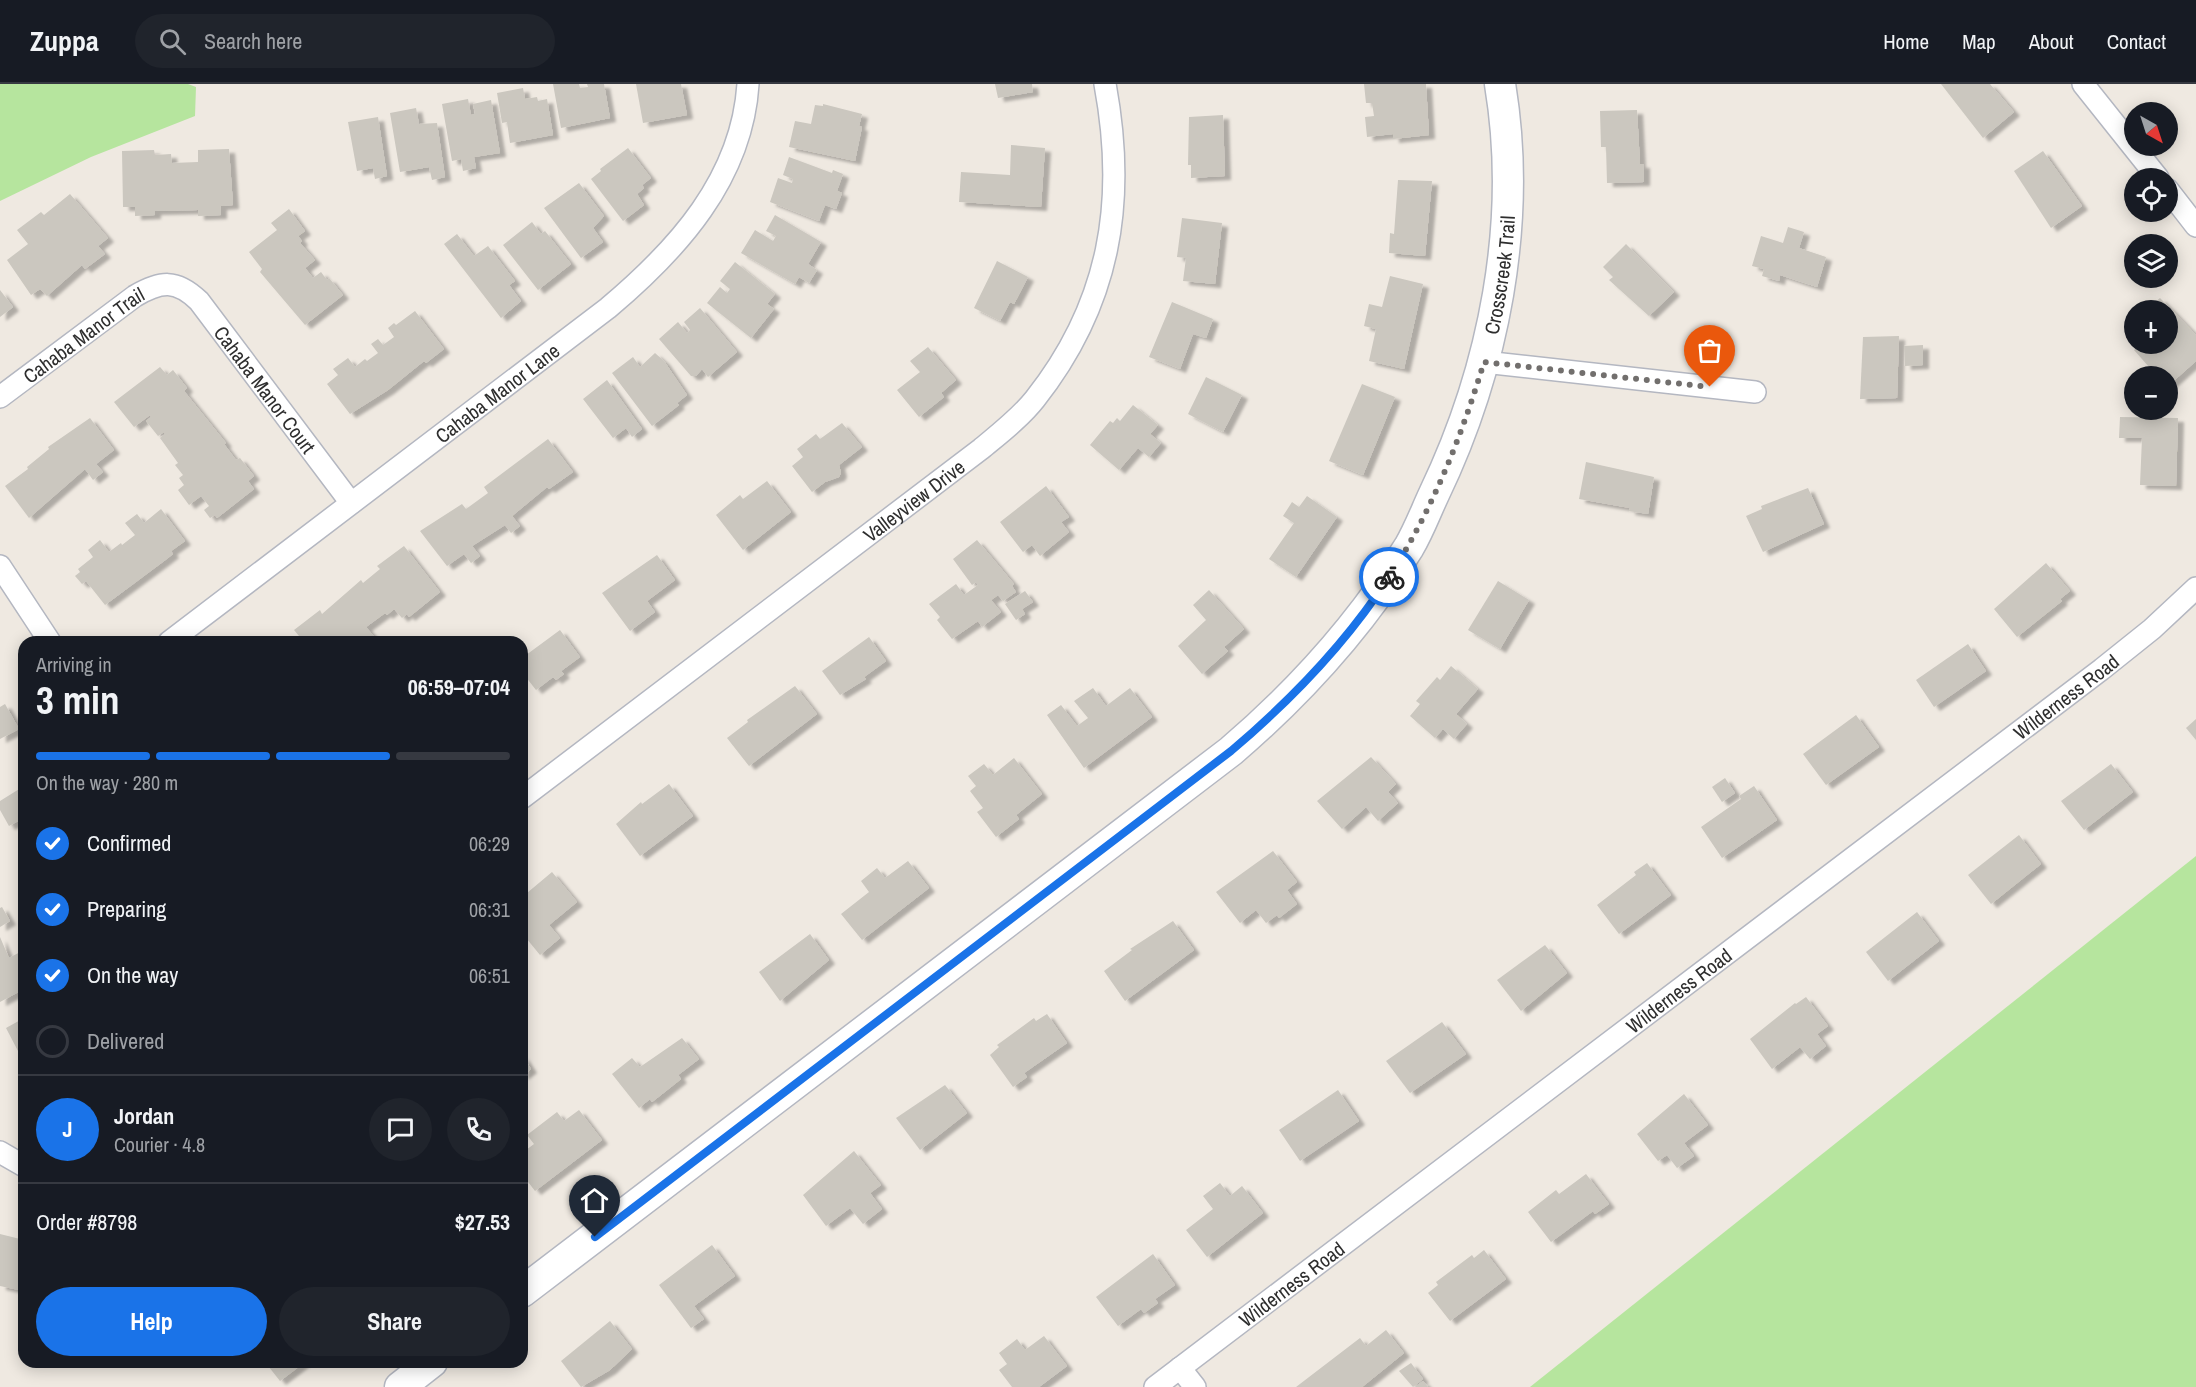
<!DOCTYPE html>
<meta charset="utf-8">
<style>
body{margin:0;font-family:"Archivo Narrow",sans-serif;background:#20242c;color:#f1f3f6;height:100vh;display:flex;flex-direction:column;font-size:22px;white-space:nowrap}
*{box-sizing:border-box;margin:0}
p{font-size:20px;color:#9ea1a6}
.icon{flex:none;width:33px;height:33px;fill:none;stroke:currentColor;stroke-width:2;stroke-linecap:round;stroke-linejoin:round}
.map{position:relative;flex:1;overflow:hidden}
.side{position:absolute;left:18px;top:552px;width:510px;height:732px;display:flex;flex-direction:column;background:#171b24;border-radius:18px;box-shadow:0 3px 15px #0003}
.side>*{flex:none}
.needle{width:39px;rotate:141deg}
.controls{position:absolute;left:2124px;top:18px;display:grid;gap:12px}
.controls a{display:grid;place-items:center;width:54px;height:54px;border-radius:50%;background:#171b24;box-shadow:0 3px 15px #0003;font-size:30px}
.pin{position:absolute;display:grid;place-items:center;width:51px;height:51px;color:#fff;margin:-62px -26px;border-radius:50% 50% 50% 0;rotate:-45deg;box-shadow:0 0 6px #0007}
.pin .icon{rotate:45deg}
.courier{position:absolute;display:grid;place-items:center;width:60px;height:60px;margin:-30px;border:4px solid #1a73e8;border-radius:50%;background:#fff;color:#222;box-shadow:0 2px 8px #0007}
.summary em{font-style:normal;font-weight:700}
.summary div{display:flex;flex-direction:column-reverse}
.summary{display:flex;align-items:center;justify-content:space-between;height:102px;padding:0 18px}
h1{font-size:39px;font-weight:700;line-height:45px}
.bar{display:grid;grid-template-columns:repeat(4,1fr);gap:9px 6px;align-content:center;height:72px;padding:0 18px}
.bar i{height:8px;border-radius:4px;background:#363941}
.bar .on{background:#1a73e8}
.bar p{grid-column:span 4}
.line{display:flex;align-items:center;gap:15px;padding:0 18px;border-top:2px solid #363941}
.line div{flex:1}
.round{display:grid;place-items:center;flex:none;width:63px;height:63px;border-radius:32px;background:#20242c}
ol{padding:0 18px;list-style:none}
li{display:flex;align-items:center;gap:18px;height:66px}
li p{margin-inline-start:auto}
li .icon{padding:6px;border-radius:50%;background:#1a73e8;color:#fff;stroke-width:4}
li:last-child{color:#9ea1a6}
li i{width:33px;height:33px;border:3px solid #363941;border-radius:50%}
.button{display:flex;gap:12px;margin-top:auto;padding:12px 18px}
.button a{flex:1;height:69px;border-radius:36px;background:#1a73e8;color:#fff;font-size:24px;font-weight:700;line-height:69px;text-align:center}
.button a+a{background:#20242c;color:#f1f3f6}
header{display:flex;align-items:center;gap:36px;box-sizing:border-box;height:84px;padding:0 30px;background:#171b24;border-bottom:2px solid #363941}
header strong{font-size:28px}
nav{display:flex;gap:33px;margin-inline-start:auto;font-size:21px}
.search{width:420px;height:54px;background:#20242c;display:flex;align-items:center;gap:15px;box-sizing:border-box;padding:0 21px;border-radius:33px;color:#9ea1a6;font-size:22px}
.map>svg:first-child{display:block}
.green{fill:#b6e59e}
.building{fill:#cbc7bf;filter:url(#shadow)}
.lines{fill:none;stroke-linecap:round;stroke-linejoin:round}
.street-casing{stroke:#b4b7c1;stroke-width:24}
.secondary-casing{stroke:#b4b7c1;stroke-width:33}
.street{stroke:#fff;stroke-width:21}
.secondary{stroke:#fff;stroke-width:30}
.done{stroke:#726f6d;stroke-width:6;stroke-dasharray:0 10.8}
.route{stroke:#1a73e8;stroke-width:8}
.labels{text-anchor:middle;dominant-baseline:central;stroke-width:4.5;stroke-linejoin:round;paint-order:stroke}
.street-label{font-size:20px;fill:#2e2e2e;stroke:#fff}
</style>
<header>
<strong>Zuppa</strong>
<div class="search"><svg class="icon" aria-label="search" viewBox="0 0 24 24"><circle cx="10" cy="10" r="6"/><path d="M15 15l6 6"/></svg>Search here</div>
<nav><a>Home</a><a>Map</a><a>About</a><a>Contact</a></nav>
</header>
<div class="map">
<svg width="2196" height="1303" viewBox="0 0 2196 1303">
<defs>
<filter id="shadow"><feDropShadow dx="6" dy="4" stdDeviation="1.5" flood-color="#0004"/></filter>
</defs>
<rect width="100%" height="100%" fill="#efe9e1"/>
<g class="green">
<polygon points="0,0 188,0 196,3 195,32 91,73 0,117"/>
<polygon points="2196,772 2196,1303 1530,1303"/>
</g>
<g class="building">
<polygon points="553,0 579,0 580,4 588,3 587,0 604,0 610,34 561,44"/>
<polygon points="636,0 681,0 687,31 643,39"/>
<polygon points="995,0 1032,0 1033,8 998,14"/>
<polygon points="1364,0 1426,0 1429,51 1393,55 1393,50 1367,53 1365,33 1374,32 1372,19 1366,19"/>
<polygon points="1941,0 1990,0 2014,28 1983,54"/>
<polygon points="523,4 525,15 537,13 538,17 547,15 553,51 510,59 507,38 502,39 497,9"/>
<polygon points="468,15 471,31 475,30 473,20 491,16 500,69 474,73 476,84 463,87 461,75 452,77 442,20"/>
<polygon points="823,20 862,30 859,42 862,43 855,77 789,63 795,37 811,40 815,21 823,22"/>
<polygon points="416,24 419,40 437,39 445,93 432,96 429,83 400,88 390,29"/>
<polygon points="1637,26 1640,80 1644,80 1644,98 1607,99 1606,63 1601,63 1600,27"/>
<polygon points="1223,31 1225,92 1191,94 1191,81 1188,81 1189,33"/>
<polygon points="378,33 387,92 375,95 373,84 357,87 348,38"/>
<polygon points="1011,61 1045,64 1041,123 959,118 961,88 1010,91"/>
<polygon points="628,64 651,94 642,101 644,104 637,110 644,121 623,137 591,95 601,87 600,85"/>
<polygon points="229,65 233,121 221,122 221,131 198,132 198,126 155,127 155,131 135,132 135,123 123,123 122,67 154,66 155,71 171,70 172,79 198,78 198,66"/>
<polygon points="2043,67 2082,122 2051,144 2014,87"/>
<polygon points="789,73 832,89 833,86 843,90 837,107 842,109 836,125 825,121 819,137 770,118 778,94 792,99 793,95 783,91"/>
<polygon points="1398,96 1432,97 1425,172 1389,169 1390,149 1394,150"/>
<polygon points="579,99 604,132 593,144 603,158 581,174 544,124"/>
<polygon points="70,110 108,154 98,162 105,170 85,185 82,181 47,212 40,205 31,211 7,176 28,160 17,146 41,128 44,131"/>
<polygon points="289,125 305,147 298,152 302,157 300,159 315,176 305,184 313,194 321,188 327,196 329,194 343,211 305,241 260,188 262,185 249,168 277,146 271,139"/>
<polygon points="775,131 821,158 808,180 817,186 809,199 799,193 795,200 741,169 755,146 773,157 776,152 766,147"/>
<polygon points="1182,134 1222,139 1215,200 1183,197 1186,174 1177,173"/>
<polygon points="532,138 541,150 545,147 571,180 538,206 503,161"/>
<polygon points="1788,143 1804,148 1799,164 1826,173 1817,203 1780,191 1779,197 1762,192 1764,185 1752,182 1761,152 1783,159"/>
<polygon points="457,150 474,172 488,162 515,197 509,201 521,217 501,234 444,160"/>
<polygon points="1626,160 1674,208 1649,232 1609,196 1613,193 1603,183"/>
<polygon points="997,177 1028,193 1014,220 1010,218 1000,237 974,224"/>
<polygon points="735,178 775,210 767,220 774,225 751,254 707,219 720,203 727,209 730,205 720,197"/>
<polygon points="1390,192 1423,200 1404,285 1369,277 1376,245 1364,242 1369,220 1382,223"/>
<polygon points="0,206 13,223 0,233"/>
<polygon points="2160,214 2196,251 2196,277 2168,302 2168,292 2157,292 2134,266 2141,260 2168,260 2168,226 2146,226"/>
<polygon points="1172,218 1213,235 1206,254 1193,250 1180,285 1149,273"/>
<polygon points="700,224 737,268 708,293 702,285 696,292 691,292 659,255 678,238 687,249 690,246 684,238"/>
<polygon points="415,227 444,265 426,279 424,277 388,306 350,330 327,300 338,291 333,285 348,274 355,283 365,275 367,277 378,269 371,260 378,255 383,261 394,253 388,244 394,239 396,241"/>
<polygon points="1899,252 1897,314 1860,315 1863,253"/>
<polygon points="1923,261 1923,281 1905,282 1904,262"/>
<polygon points="928,263 956,296 941,309 944,313 919,333 897,306 920,288 910,277"/>
<polygon points="655,269 664,277 687,311 677,319 679,321 652,342 612,289 633,273 640,283"/>
<polygon points="160,283 167,291 173,286 187,304 184,307 226,359 224,360 236,376 240,374 254,392 248,397 254,405 217,434 215,431 210,434 204,426 209,422 201,412 189,421 178,406 184,401 179,394 183,391 175,381 178,379 160,354 165,350 164,348 158,352 146,337 151,333 150,331 134,343 114,318"/>
<polygon points="1206,293 1242,311 1223,348 1188,330"/>
<polygon points="607,296 642,345 632,353 626,344 613,354 583,315"/>
<polygon points="1362,300 1395,313 1363,391 1329,377"/>
<polygon points="1133,321 1158,341 1150,350 1161,359 1149,373 1138,364 1119,386 1090,361 1110,337 1113,339 1117,334 1120,337"/>
<polygon points="2120,333 2178,334 2176,402 2140,401 2142,354 2119,354"/>
<polygon points="90,334 114,366 96,380 103,388 93,396 85,385 29,434 5,402 28,385 27,383 49,365 48,363"/>
<polygon points="842,339 862,363 839,381 841,389 839,393 825,398 812,408 792,382 803,373 797,365 816,350 820,355"/>
<polygon points="548,355 573,388 549,405 547,403 512,432 520,442 511,449 505,441 472,462 480,472 471,479 464,470 447,482 420,447 462,420 466,425 488,409 484,403"/>
<polygon points="1586,378 1654,393 1648,430 1629,427 1630,424 1579,415"/>
<polygon points="767,397 791,428 743,466 716,431 740,411 743,415"/>
<polygon points="1046,402 1069,433 1061,438 1069,448 1040,472 1032,461 1023,468 1000,438"/>
<polygon points="1808,404 1824,440 1763,468 1746,432 1762,425 1761,422"/>
<polygon points="1307,412 1337,433 1296,493 1269,475 1294,439 1283,432 1292,418 1299,423"/>
<polygon points="161,425 185,457 171,467 173,470 164,477 105,521 86,497 82,500 75,492 80,488 78,485 93,473 88,466 100,456 109,468 121,459 122,461 135,451 125,439 137,430 144,439"/>
<polygon points="977,456 1014,500 1012,502 1016,508 1003,517 998,511 991,516 1001,528 982,543 978,537 952,555 937,536 940,533 929,520 956,500 964,511 978,501 976,498 972,501 953,475"/>
<polygon points="404,462 440,508 409,533 407,530 402,534 394,525 387,531 385,529 366,543 376,555 371,558 304,558 294,546 320,526 322,530 361,496 363,499 380,485 377,482"/>
<polygon points="657,471 675,496 647,517 655,528 630,547 602,509"/>
<polygon points="2046,479 2070,507 2060,515 2062,517 2017,553 1994,525"/>
<polygon points="1498,497 1529,516 1500,565 1468,546"/>
<polygon points="1209,506 1244,545 1224,563 1228,567 1202,590 1178,562 1206,536 1193,521"/>
<polygon points="1025,507 1033,518 1022,525 1025,530 1016,536 1005,520"/>
<polygon points="560,546 580,573 561,587 564,590 556,596 553,593 536,606 522,588 522,574"/>
<polygon points="869,553 886,577 864,593 866,595 840,611 822,587"/>
<polygon points="1968,560 1986,587 1934,623 1916,596"/>
<polygon points="1451,582 1478,605 1456,630 1467,640 1454,655 1443,645 1435,654 1410,632 1420,620 1416,617 1437,593 1440,596"/>
<polygon points="795,602 817,630 749,682 727,654 748,638 747,636"/>
<polygon points="1093,604 1106,622 1130,604 1152,633 1084,684 1047,631 1061,621 1077,642 1088,634 1074,617"/>
<polygon points="5,620 19,645 0,655 0,623"/>
<polygon points="1856,631 1879,663 1826,701 1803,670"/>
<polygon points="2196,635 2196,656 2186,644"/>
<polygon points="1371,673 1396,700 1388,708 1398,719 1378,737 1366,723 1342,745 1317,717"/>
<polygon points="1014,674 1042,710 1016,731 1019,735 996,753 977,728 983,724 970,707 976,702 968,692 984,680 993,691"/>
<polygon points="2111,680 2133,708 2084,746 2061,717"/>
<polygon points="1725,694 1735,709 1722,718 1712,703"/>
<polygon points="669,700 693,732 640,772 616,740 641,718 642,720"/>
<polygon points="24,702 24,743 20,736 9,742 0,726 0,717"/>
<polygon points="1754,702 1777,736 1722,774 1701,743 1741,715 1739,712"/>
<polygon points="2019,751 2041,780 1991,820 1968,791"/>
<polygon points="1273,767 1297,798 1287,806 1297,820 1279,834 1277,831 1266,839 1256,826 1240,839 1216,808"/>
<polygon points="908,777 929,804 862,856 841,830 869,808 861,797 877,784 885,794"/>
<polygon points="1647,779 1671,811 1619,850 1597,821 1636,791 1634,788"/>
<polygon points="552,788 577,818 549,841 560,854 540,871 522,849 522,806 527,809"/>
<polygon points="2,823 10,837 0,843 0,824"/>
<polygon points="1917,828 1939,857 1888,897 1866,868"/>
<polygon points="1173,837 1194,866 1125,917 1104,887 1132,866 1130,865"/>
<polygon points="810,850 829,876 780,917 759,888"/>
<polygon points="0,853 9,874 22,867 24,871 24,881 18,884 24,895 24,905 0,918"/>
<polygon points="1545,861 1567,889 1521,927 1497,896"/>
<polygon points="1806,913 1828,942 1817,950 1826,962 1810,975 1800,963 1772,985 1750,955 1795,919 1796,920"/>
<polygon points="1047,930 1067,959 1024,989 1027,993 1013,1003 990,971 999,963 997,961 1034,934 1036,937"/>
<polygon points="24,934 24,969 22,965 18,967 6,944"/>
<polygon points="1442,938 1466,970 1410,1009 1386,977"/>
<polygon points="682,954 699,975 678,991 681,995 652,1018 650,1015 639,1024 612,990 632,974 640,983"/>
<polygon points="522,971 531,985 522,992"/>
<polygon points="945,1001 967,1029 920,1066 896,1034"/>
<polygon points="1338,1006 1359,1037 1300,1077 1279,1046"/>
<polygon points="1684,1010 1708,1041 1684,1059 1694,1072 1677,1084 1667,1071 1658,1077 1637,1050"/>
<polygon points="579,1026 602,1056 535,1107 522,1090 522,1069 534,1060 527,1051 557,1028 564,1037"/>
<polygon points="854,1067 881,1101 870,1109 882,1125 863,1140 850,1124 826,1142 803,1111"/>
<polygon points="1586,1090 1609,1120 1595,1130 1593,1127 1551,1158 1528,1128 1556,1106 1559,1110"/>
<polygon points="1220,1099 1230,1112 1242,1102 1263,1129 1207,1173 1186,1146 1213,1125 1203,1112"/>
<polygon points="0,1150 24,1156 24,1195 21,1195 19,1206 0,1202"/>
<polygon points="712,1161 735,1192 694,1222 704,1235 691,1244 659,1201"/>
<polygon points="1484,1166 1506,1195 1450,1237 1428,1209 1438,1201 1436,1198 1472,1171 1474,1174"/>
<polygon points="1153,1170 1175,1201 1155,1215 1158,1219 1144,1229 1141,1225 1118,1242 1096,1213"/>
<polygon points="610,1237 632,1265 610,1286 581,1303 561,1277"/>
<polygon points="1386,1246 1404,1269 1362,1303 1296,1303 1360,1254 1366,1262"/>
<polygon points="1044,1252 1067,1282 1039,1303 1012,1303 999,1286 1007,1280 999,1269 1017,1255 1025,1266"/>
<polygon points="265,1278 305,1278 280,1297"/>
<polygon points="1411,1279 1423,1295 1413,1303 1399,1287"/>
<polygon points="1423,1297 1428,1303 1415,1303"/>
</g>
<g class="lines">
<defs>
<g id="street">
<polyline points="2083,0 2158,94"/>
<polyline points="2168,106 2196,142"/>
<polyline points="1484,278 1755,308"/>
<path id="s1" d="M 0,313 L 135,212 C 161,197 176,195 199,217 L 351,419"/>
<polyline points="0,482 50,558"/>
<path id="s2" d="M 169,558 L 608,224 C 677,166 742,95 748,0"/>
<path id="s3" d="M 522,714 L 981,365 C 999,350 1020,334 1035,315 C 1110,220 1127,118 1105,0"/>
<polyline points="0,1068 24,1082"/>
<polyline points="1180,1284 1195,1303"/>
<path id="s4" d="M 1155,1303 L 2102,585 L 2152,545 L 2196,504"/>
</g>
<g id="secondary">
<path id="s5" d="M 522,1208 L 1231,667 C 1300,608 1361,540 1409,463 C 1419,446 1426,427 1434,410 C 1494,285 1523,138 1500,0"/>
<polyline points="400,1303 432,1278"/>
</g>
</defs>
<use href="#street" class="street-casing"/>
<use href="#secondary" class="secondary-casing"/>
<use href="#street" class="street"/>
<use href="#secondary" class="secondary"/>
</g>
<g class="lines">
<path class="done" d="M 1389,493 C 1432,427 1461,354 1484,278 L 1710,303"/>
<path class="route" d="M 595,1153 L 1231,667 C 1290,617 1347,558 1389,493"/>
</g>
<g class="labels">
<g class="street-label">
<text stroke="none"><textPath href="#s5" startOffset="1452">Crosscreek Trail</textPath></text>
<text stroke="none"><textPath href="#s1" startOffset="104">Cahaba Manor Trail</textPath></text>
<text stroke="none"><textPath href="#s1" startOffset="350">Cahaba Manor Court</textPath></text>
<text stroke="none"><textPath href="#s2" startOffset="412">Cahaba Manor Lane</textPath></text>
<text stroke="none"><textPath href="#s3" startOffset="492">Valleyview Drive</textPath></text>
<text stroke="none"><textPath href="#s4" startOffset="1143">Wilderness Road</textPath></text>
<text stroke="none"><textPath href="#s4" startOffset="657">Wilderness Road</textPath></text>
<text stroke="none"><textPath href="#s4" startOffset="171">Wilderness Road</textPath></text>
</g>
</g>
</svg>
<div class="controls">
<a><svg class="needle" viewBox="-14 -14 28 28"><path d="M0-13l5 13h-10z" fill="#e53935"/><path d="M0 13l5-13h-10z" fill="#9ea1a6"/></svg></a>
<a><svg class="icon" aria-label="locate" viewBox="0 0 24 24"><circle cx="12" cy="12" r="6"/><path d="M12 2v4M12 18v4M2 12h4M18 12h4"/></svg></a>
<a><svg class="icon" aria-label="layers" viewBox="0 0 24 24"><path d="M12 4l9 5-9 5-9-5zM3 14l9 5 9-5"/></svg></a>
<a>+</a>
<a>−</a>
</div>
<div class="pin" style="left:1710px;top:303px;background:#ea580c"><svg class="icon" aria-label="bag" viewBox="0 0 24 24"><path d="M5 8h14l-1 12H6zM9 8a3 3 0 0 1 6 0"/></svg></div>
<div class="pin" style="left:595px;top:1153px;background:#1f2937"><svg class="icon" aria-label="home" viewBox="0 0 24 24"><path d="M3 11l9-7 9 7M6 9v11h12V9"/></svg></div>
<div class="courier" style="left:1389px;top:493px"><svg class="icon" aria-label="bike" viewBox="0 0 24 24"><circle cx="6" cy="16" r="4"/><circle cx="18" cy="16" r="4"/><path d="M6 16l4-8h5l3 8M10 8l3 8H6M13 5h3"/></svg></div>
<section class="side">
<div class="summary"><div><h1>3 min</h1><p>Arriving in</p></div><em>06:59–07:04</em></div>
<div class="bar"><i class="on"></i><i class="on"></i><i class="on"></i><i></i><p>On the way · 280 m</p></div>
<ol>
<li><svg class="icon" aria-label="check" viewBox="0 0 24 24"><path d="M5 12l5 5 9-10"/></svg>Confirmed<p>06:29</p></li>
<li><svg class="icon" aria-label="check" viewBox="0 0 24 24"><path d="M5 12l5 5 9-10"/></svg>Preparing<p>06:31</p></li>
<li><svg class="icon" aria-label="check" viewBox="0 0 24 24"><path d="M5 12l5 5 9-10"/></svg>On the way<p>06:51</p></li>
<li><i></i>Delivered</li>
</ol>
<div class="line" style="height:108px"><b class="round" style="background:#1a73e8;color:#fff">J</b><div><b>Jordan</b><p>Courier · 4.8</p></div><a class="round"><svg class="icon" aria-label="chat" viewBox="0 0 24 24"><path d="M4 5h16v11H9l-5 4z"/></svg></a><a class="round"><svg class="icon" aria-label="phone" viewBox="0 0 24 24"><path d="M5 4h4l2 5-3 2q2 4 5 5l2-3 5 2v4C11 20 4 13 5 4z"/></svg></a></div>
<div class="line" style="height:78px"><div>Order #8798</div><b>$27.53</b></div>
<div class="button"><a>Help</a><a>Share</a></div>
</section>
</div>
